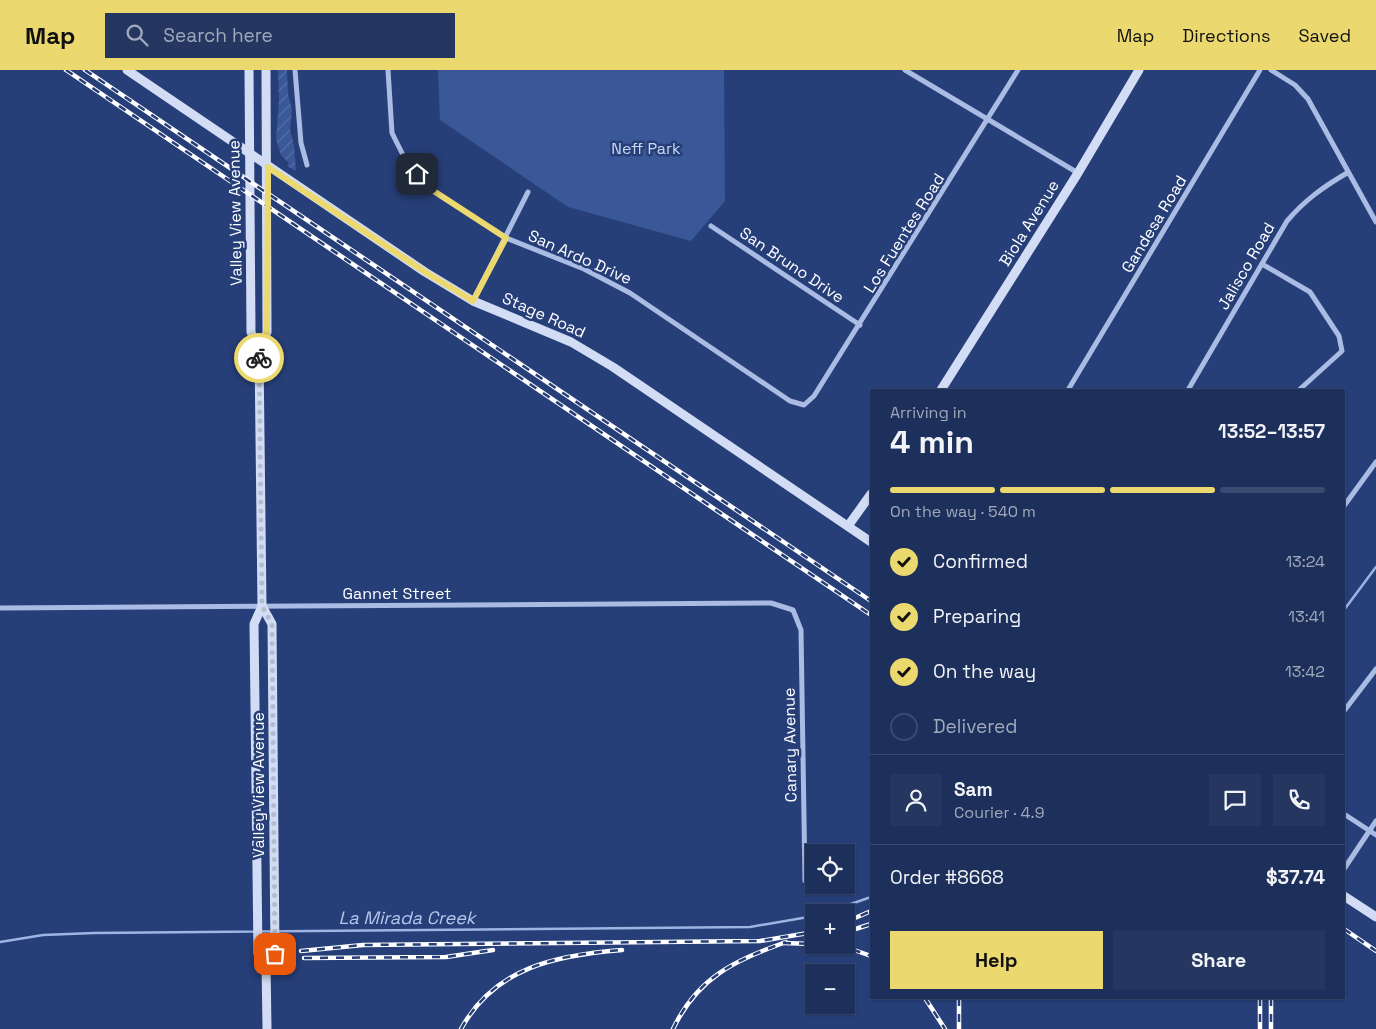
<!DOCTYPE html>
<meta charset="utf-8">
<style>
body{margin:0;font-family:"Space Grotesk",sans-serif;background:#253761;color:#f1f3f6;height:100vh;display:flex;flex-direction:column;font-size:19px;white-space:nowrap}
*{box-sizing:border-box;margin:0}
p{font-size:16px;color:#a0a9bb}
.icon{flex:none;width:28px;height:28px;fill:none;stroke:currentColor;stroke-width:2;stroke-linecap:round;stroke-linejoin:round}
.map{position:relative;flex:1;overflow:hidden}
.side{position:absolute;left:870px;top:319px;width:475px;height:610px;display:flex;flex-direction:column;background:#1d2f5b;border-radius:0px;box-shadow:0 1px 4px #0004,0 0 0 1px #3b4a71}
.side>*{flex:none}
.controls{position:absolute;left:805px;top:774px;display:grid;gap:10px}
.controls a{display:grid;place-items:center;width:50px;height:50px;border-radius:0px;background:#1d2f5b;box-shadow:0 1px 4px #0004,0 0 0 1px #3b4a71;font-size:25px}
.pin{position:absolute;display:grid;place-items:center;width:42px;height:42px;color:#fff;margin:-21px;border-radius:10px;box-shadow:0 2px 8px #0006}
.courier{position:absolute;display:grid;place-items:center;width:50px;height:50px;margin:-25px;border:4px solid #ebd970;border-radius:50%;background:#fff;color:#222;box-shadow:0 1px 6px #0007}
.head em{font-style:normal;font-weight:800}
.head div{display:flex;flex-direction:column-reverse}
.head{display:flex;align-items:center;justify-content:space-between;height:85px;padding:0 20px}
h1{font-size:32px;font-weight:800;line-height:38px}
.bar{display:grid;grid-template-columns:repeat(4,1fr);gap:8px 5px;align-content:center;height:60px;padding:0 20px}
.bar i{height:6px;border-radius:4px;background:#3b4a71}
.bar .selected{background:#ebd970}
.bar p{grid-column:span 4}
.line{display:flex;align-items:center;gap:12px;padding:0 20px;border-top:1px solid #3b4a71}
.line div{flex:1}
.round{display:grid;place-items:center;flex:none;width:52px;height:52px;border-radius:0px;background:#253761}
ol{padding:0 20px;list-style:none}
li{display:flex;align-items:center;gap:15px;height:55px}
li p{margin-inline-start:auto}
li .icon{padding:5px;border-radius:50%;background:#ebd970;color:#111;stroke-width:4}
li:last-child{color:#a0a9bb}
li i{width:28px;height:28px;border:2px solid #3b4a71;border-radius:50%}
.primary-button{display:flex;gap:10px;margin-top:auto;padding:10px 20px}
.primary-button a{flex:1;height:58px;border-radius:0px;background:#ebd970;color:#111;font-size:20px;font-weight:800;line-height:58px;text-align:center}
.primary-button a+a{background:#253761;color:#f1f3f6}
header{display:flex;align-items:center;gap:30px;box-sizing:border-box;height:70px;padding:0 25px;background:#ebd970;color:#111}
header strong{font-size:24px}
nav{display:flex;gap:28px;margin-inline-start:auto;font-size:18px}
.search{width:350px;height:45px;background:#253761;display:flex;align-items:center;gap:12px;box-sizing:border-box;padding:0 18px;border-radius:0px;color:#a0a9bb;font-size:19px}
.map>svg:first-child{display:block}
.park{fill:#3a5797}
.garden{fill:url(#garden-furrows)}
.lines{fill:none;stroke-linecap:round;stroke-linejoin:round}
.stream{stroke:#9eb5e4;stroke-width:2.5}
.street{stroke:#aabce3;stroke-width:5}
.secondary{stroke:#d2dcf4;stroke-width:9}
.rail-casing{stroke:#fff;stroke-width:4.5}
.rail{stroke:#273f79;stroke-width:2.5;stroke-dasharray:8;stroke-linecap:butt}
.done{stroke:#b3bcd0;stroke-width:5;stroke-dasharray:0 9}
.route{stroke:#ebd970;stroke-width:6}
.labels{text-anchor:middle;dominant-baseline:central;stroke-width:5;stroke-linejoin:round;paint-order:stroke}
.park-label{font-size:16px;fill:#ccd8f3;stroke:#273f79}
.street-label{font-size:16px;fill:#fff;stroke:#273f79}
.water-label{font-size:18px;font-style:italic;fill:#b5c6eb;stroke:#273f79}
</style>
<header>
<strong>Map</strong>
<div class="search"><svg class="icon" aria-label="search" viewBox="0 0 24 24"><circle cx="10" cy="10" r="6"/><path d="M15 15l6 6"/></svg>Search here</div>
<nav><a>Map</a><a>Directions</a><a>Saved</a></nav>
</header>
<div class="map">
<svg width="1376" height="959" viewBox="0 0 1376 959">
<defs>
<pattern id="garden-furrows" width="10" height="10" patternUnits="userSpaceOnUse" patternTransform="scale(1.25)"><rect width="10" height="10" fill="#3a5797"/><path d="M-1 1l2-2M0 10L10 0M9 11l2-2" fill="none" stroke="#5870a7"/></pattern>
</defs>
<rect width="100%" height="100%" fill="#273f79"/>
<polygon class="park" points="438,0 724,0 725,131 691,171 568,137 440,50"/>
<polygon class="garden" points="278,0 287,0 288,24 292,39 290,60 294,75 296,101 287,96 289,93 281,85 276,69 279,31"/>
<g class="lines">
<g class="stream">
<polyline points="1344,540 1376,497"/>
<polyline points="828,842 871,827"/>
<polyline points="0,872 43,865 94,863 750,857 814,846"/>
</g>
<g class="street">
<polyline points="295,0 301,73 307,95"/>
<polyline points="388,0 392,63 407,93 426,116 506,168 584,199 630,223 790,331 804,335 814,326 1018,0"/>
<polyline points="905,0 1078,103"/>
<polyline points="1271,0 1295,15 1308,29 1376,152"/>
<polyline points="711,156 860,255"/>
<polyline points="1262,194 1310,222 1339,266 1342,281 1299,320"/>
<polyline points="473,231 528,122"/>
<polyline points="1068,320 1260,0"/>
<path d="M 1188,320 L 1287,151 C 1305,130 1323,117 1347,103"/>
<polyline points="1344,436 1376,392"/>
<polyline points="0,538 771,533 793,540 801,560 805,811"/>
<polyline points="1344,641 1376,599"/>
<polyline points="1344,744 1376,765"/>
<polyline points="1344,799 1376,751"/>
</g>
<g class="secondary">
<polyline points="127,0 425,202 473,231 571,272 613,297 871,472"/>
<polyline points="249,0 251,262 259,283 262,536 254,554 258,884 266,891 267,959"/>
<polyline points="259,283 267,262 266,0"/>
<polyline points="941,320 1078,103 1139,0"/>
<polyline points="848,456 871,424"/>
<polyline points="262,536 272,554 275,884 266,891"/>
<polyline points="1344,826 1376,847"/>
</g>
<defs>
<g id="rail">
<polyline points="66,0 871,545"/>
<polyline points="85,0 871,531"/>
<polyline points="846,852 871,841"/>
<polyline points="1344,859 1376,881"/>
<polyline points="846,862 871,854"/>
<polyline points="783,873 814,874"/>
<polyline points="821,875 854,880 871,886"/>
<polyline points="301,881 363,875 760,871 814,862"/>
<polyline points="304,888 446,887 493,880"/>
<polyline points="925,928 945,959"/>
<polyline points="959,928 959,959"/>
<polyline points="1260,928 1260,959"/>
<polyline points="1271,928 1271,959"/>
<path d="M 461,959 C 495,897 557,885 622,880"/>
<path d="M 673,959 C 698,907 734,891 786,872"/>
</g>
</defs>
<use href="#rail" class="rail-casing"/>
<use href="#rail" class="rail"/>
</g>
<g class="lines">
<polyline class="done" points="259,288 262,536 272,554 275,884"/>
<polyline class="route" points="259,288 267,262 268,97 425,202 473,231 506,168 426,116 417,104"/>
</g>
<g class="labels">
<g class="park-label">
<text x="646" y="78">Neff Park</text>
</g>
<g class="street-label">
<text transform="translate(235 143) rotate(-91)">Valley View Avenue</text>
<text transform="translate(1029 153) rotate(-58)">Biola Avenue</text>
<text transform="translate(1154 154) rotate(-59)">Gandesa Road</text>
<text transform="translate(904 163) rotate(-58)">Los Fuentes Road</text>
<text transform="translate(580 187) rotate(24)">San Ardo Drive</text>
<text transform="translate(792 195) rotate(34)">San Bruno Drive</text>
<text transform="translate(1246 196) rotate(-60)">Jalisco Road</text>
<text transform="translate(544 245) rotate(24)">Stage Road</text>
<text x="397" y="523">Gannet Street</text>
<text transform="translate(790 675) rotate(-91)">Canary Avenue</text>
<text transform="translate(258 715) rotate(-90)">Valley View Avenue</text>
</g>
<g class="water-label">
<text x="407" y="847">La Mirada Creek</text>
</g>
</g>
</svg>
<div class="controls">
<a><svg class="icon" aria-label="locate" viewBox="0 0 24 24"><circle cx="12" cy="12" r="6"/><path d="M12 2v4M12 18v4M2 12h4M18 12h4"/></svg></a>
<a>+</a>
<a>−</a>
</div>
<div class="pin" style="left:275px;top:884px;background:#ea580c"><svg class="icon" aria-label="bag" viewBox="0 0 24 24"><path d="M5 8h14l-1 12H6zM9 8a3 3 0 0 1 6 0"/></svg></div>
<div class="pin" style="left:417px;top:104px;background:#1f2937"><svg class="icon" aria-label="home" viewBox="0 0 24 24"><path d="M3 11l9-7 9 7M6 9v11h12V9"/></svg></div>
<div class="courier" style="left:259px;top:288px"><svg class="icon" aria-label="bike" viewBox="0 0 24 24"><circle cx="6" cy="16" r="4"/><circle cx="18" cy="16" r="4"/><path d="M6 16l4-8h5l3 8M10 8l3 8H6M13 5h3"/></svg></div>
<section class="side">
<div class="head"><div><h1>4 min</h1><p>Arriving in</p></div><em>13:52–13:57</em></div>
<div class="bar"><i class="selected"></i><i class="selected"></i><i class="selected"></i><i></i><p>On the way · 540 m</p></div>
<ol>
<li><svg class="icon" aria-label="check" viewBox="0 0 24 24"><path d="M5 12l5 5 9-10"/></svg>Confirmed<p>13:24</p></li>
<li><svg class="icon" aria-label="check" viewBox="0 0 24 24"><path d="M5 12l5 5 9-10"/></svg>Preparing<p>13:41</p></li>
<li><svg class="icon" aria-label="check" viewBox="0 0 24 24"><path d="M5 12l5 5 9-10"/></svg>On the way<p>13:42</p></li>
<li><i></i>Delivered</li>
</ol>
<div class="line" style="height:90px"><a class="round"><svg class="icon" aria-label="person" viewBox="0 0 24 24"><circle cx="12" cy="8" r="4"/><path d="M4 21q1-7 8-7t8 7"/></svg></a><div><b>Sam</b><p>Courier · 4.9</p></div><a class="round"><svg class="icon" aria-label="chat" viewBox="0 0 24 24"><path d="M4 5h16v11H9l-5 4z"/></svg></a><a class="round"><svg class="icon" aria-label="phone" viewBox="0 0 24 24"><path d="M5 4h4l2 5-3 2q2 4 5 5l2-3 5 2v4C11 20 4 13 5 4z"/></svg></a></div>
<div class="line" style="height:65px"><div>Order #8668</div><b>$37.74</b></div>
<div class="primary-button"><a>Help</a><a>Share</a></div>
</section>
</div>
